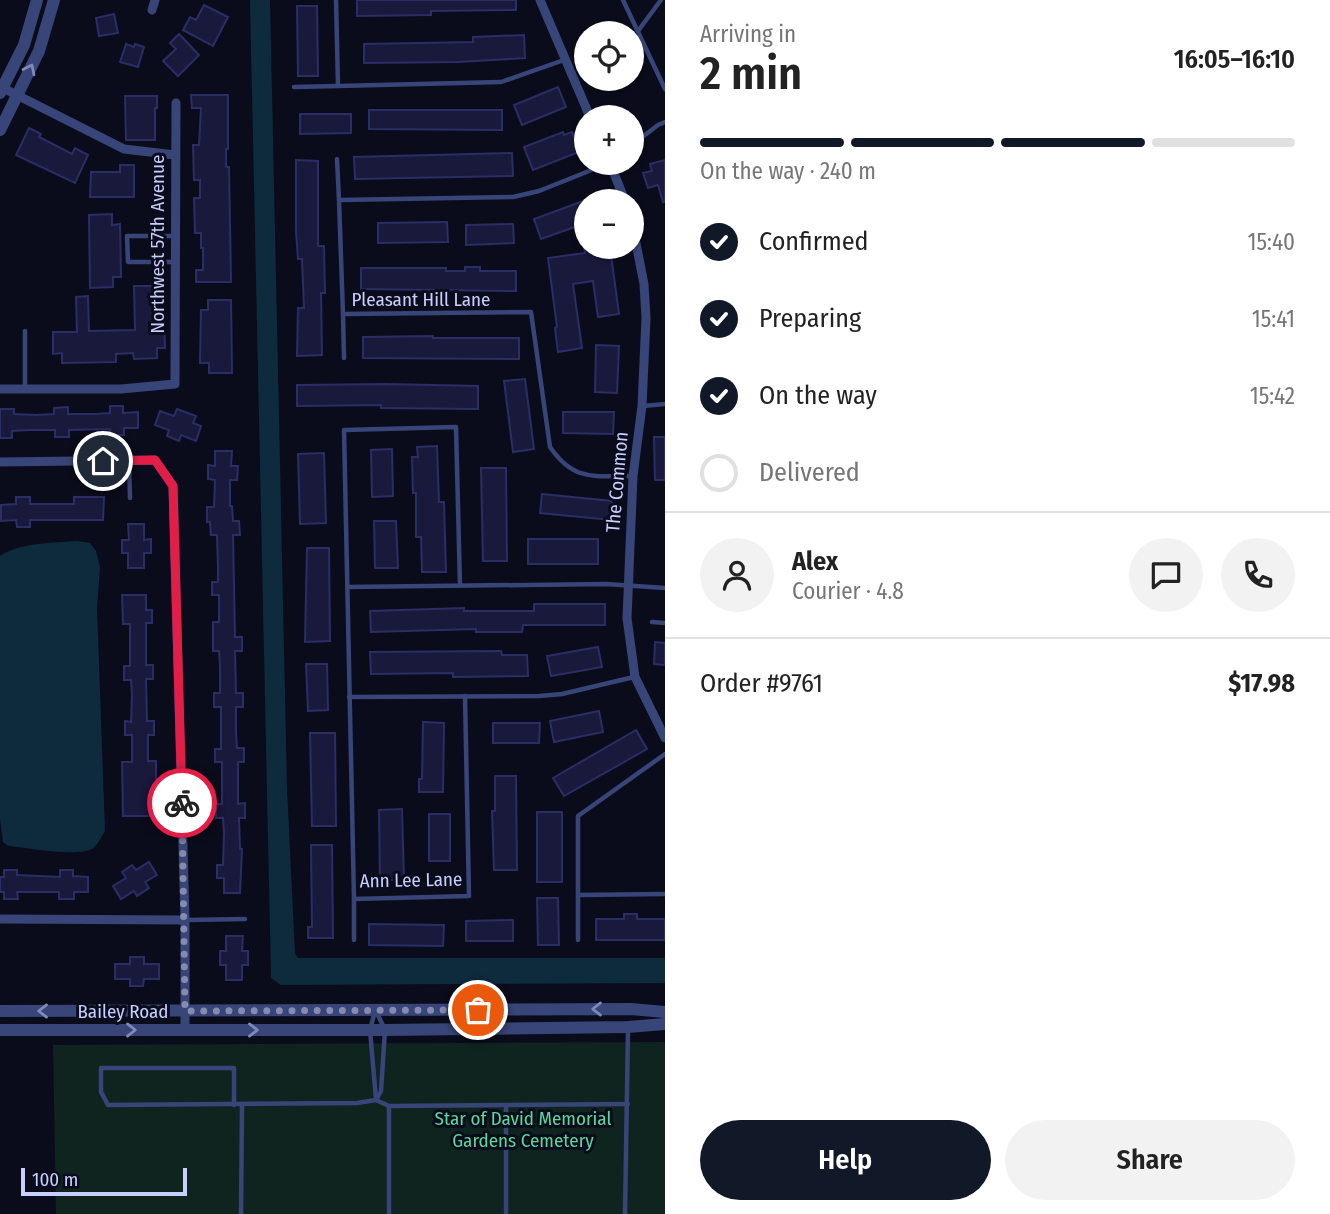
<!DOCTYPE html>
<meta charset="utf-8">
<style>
body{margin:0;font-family:"Fira Sans Condensed",sans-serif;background:#f2f2f2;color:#222;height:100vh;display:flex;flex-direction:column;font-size:26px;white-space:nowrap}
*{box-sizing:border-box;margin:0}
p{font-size:23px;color:#767676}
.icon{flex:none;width:38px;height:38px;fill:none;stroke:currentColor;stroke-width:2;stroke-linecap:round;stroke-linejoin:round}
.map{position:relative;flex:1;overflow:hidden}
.side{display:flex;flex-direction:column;background:#fff;width:665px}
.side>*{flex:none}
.buttons{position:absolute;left:574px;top:21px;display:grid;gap:14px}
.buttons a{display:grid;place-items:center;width:70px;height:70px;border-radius:50%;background:#fff;box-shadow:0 2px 5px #0004;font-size:35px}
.scale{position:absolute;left:21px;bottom:18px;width:166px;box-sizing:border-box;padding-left:7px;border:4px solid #c8cefd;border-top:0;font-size:19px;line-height:24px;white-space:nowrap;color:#c8cefd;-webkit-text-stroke:5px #0b0c1b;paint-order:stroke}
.pin{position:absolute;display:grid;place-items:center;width:60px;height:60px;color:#fff;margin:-30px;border:4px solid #fff;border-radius:50%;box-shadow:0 2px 7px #0007}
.courier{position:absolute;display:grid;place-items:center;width:70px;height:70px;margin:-35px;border:5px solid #e11d48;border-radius:50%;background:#fff;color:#222;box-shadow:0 2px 9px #0007}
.headline em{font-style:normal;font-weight:600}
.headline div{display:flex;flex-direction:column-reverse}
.headline{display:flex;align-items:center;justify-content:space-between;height:119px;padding:0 35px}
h1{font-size:46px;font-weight:600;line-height:52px}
.bar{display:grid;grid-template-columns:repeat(4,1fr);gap:10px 7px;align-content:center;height:84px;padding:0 35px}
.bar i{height:9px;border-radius:5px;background:#e0e0e0}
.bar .selected{background:#111827}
.bar p{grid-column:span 4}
.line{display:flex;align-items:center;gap:18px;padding:0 35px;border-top:2px solid #e0e0e0}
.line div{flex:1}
.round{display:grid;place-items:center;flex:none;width:74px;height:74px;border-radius:37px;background:#f2f2f2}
ol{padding:0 35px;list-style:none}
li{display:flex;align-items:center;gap:21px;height:77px}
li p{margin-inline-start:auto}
li .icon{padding:7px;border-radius:50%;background:#111827;color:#fff;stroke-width:4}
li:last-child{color:#767676}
li i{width:38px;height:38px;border:4px solid #e0e0e0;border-radius:50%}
.button{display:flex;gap:14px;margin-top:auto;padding:14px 35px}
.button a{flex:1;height:80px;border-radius:42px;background:#111827;color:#fff;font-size:28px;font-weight:600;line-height:80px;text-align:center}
.button a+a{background:#f2f2f2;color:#222}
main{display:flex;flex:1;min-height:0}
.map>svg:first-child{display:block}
.green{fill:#0f241f}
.water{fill:#0d2b3d}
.building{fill:#18193b;stroke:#2b2d66;stroke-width:2}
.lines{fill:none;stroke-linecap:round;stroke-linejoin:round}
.service{stroke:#384578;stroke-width:4.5}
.minor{stroke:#384578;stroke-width:9}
.tertiary{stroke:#384578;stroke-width:12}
.oneway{stroke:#808aba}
.done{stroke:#868aae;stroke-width:7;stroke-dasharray:0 12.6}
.route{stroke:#e11d48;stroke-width:9}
.labels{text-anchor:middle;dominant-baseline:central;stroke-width:6;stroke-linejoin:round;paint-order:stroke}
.street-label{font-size:19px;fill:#c8cefd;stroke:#0b0c1b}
.park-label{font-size:19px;fill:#58d89b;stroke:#0b0c1b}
</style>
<main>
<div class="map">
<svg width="665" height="1214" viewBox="0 0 665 1214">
<rect width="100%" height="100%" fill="#0b0c1b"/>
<polygon class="green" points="665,1042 665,1214 56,1214 53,1045"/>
<g class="water">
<polygon points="250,0 270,0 287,789 295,954 298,958 665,958 665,983 281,985 271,978"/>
<path d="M 77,541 L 90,543 L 96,551 L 100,567 L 97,608 L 105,831 C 101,837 98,845 92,849 C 77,857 28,848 9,846 L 3,842 L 0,819 L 0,556 C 21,542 53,543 77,541 Z"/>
</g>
<g class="building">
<polygon points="357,0 516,0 516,10 431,11 431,15 357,16"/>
<polygon points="204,5 228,17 213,46 183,30 190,17 196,20"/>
<polygon points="297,6 317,6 318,76 298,76"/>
<polygon points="114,14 118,33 99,36 96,18"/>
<polygon points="179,34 199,55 178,76 163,61 176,49 170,43"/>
<polygon points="524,35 525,58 458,62 364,63 364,44 473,42 473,37"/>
<polygon points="126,44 134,47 135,44 144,47 138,67 120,62"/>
<polygon points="558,87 566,107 522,125 514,105"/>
<polygon points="191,95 228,95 228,149 226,149 226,167 229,167 231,282 196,282 196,270 203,270 203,248 201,248 201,233 195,233 194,198 200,198 200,180 194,180 193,145 199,145 201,108 192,108"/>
<polygon points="125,96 157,96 157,108 155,108 155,140 126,140"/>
<polygon points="369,110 502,110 502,130 369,129"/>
<polygon points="300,114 351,114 351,133 300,134"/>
<polygon points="29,128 41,134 39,137 72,154 75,148 88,155 75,183 16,155"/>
<polygon points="563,132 564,135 572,132 579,152 533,170 524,147"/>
<polygon points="512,153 513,176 355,179 354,157"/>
<polygon points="296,160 318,161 318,246 324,246 325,293 321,293 322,355 297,356 298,308 304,308 302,259 298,259 296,231"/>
<polygon points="665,160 665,202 663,202 658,185 648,188 643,173 652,171 650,164"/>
<polygon points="120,165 134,165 134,197 90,197 91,172 120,172"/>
<polygon points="586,200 586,223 541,239 534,219"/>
<polygon points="112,214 112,225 120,224 121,277 113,277 113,287 90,288 89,215"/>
<polygon points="447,222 448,242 378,243 378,223"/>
<polygon points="513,224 514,243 466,245 466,225"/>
<polygon points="584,247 610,247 619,314 598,317 593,281 573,284 582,348 558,352 555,328 557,327 548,258 585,253"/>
<polygon points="465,267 480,267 480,271 516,271 516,291 361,289 361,268 446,268 446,271 465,271"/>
<polygon points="134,286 163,286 165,348 157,348 157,358 134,359 133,353 116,354 116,362 62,363 62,353 53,354 53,332 77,332 76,297 88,296 89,331 135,330"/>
<polygon points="208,300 231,300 232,373 209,373 209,363 200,363 201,310 208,310"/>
<polygon points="433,336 433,338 519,338 519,359 363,358 363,337"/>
<polygon points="596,345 619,346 617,393 595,392"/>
<polygon points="525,379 534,449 513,452 504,381"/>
<polygon points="386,384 478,386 478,409 381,408 381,405 297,406 297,385"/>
<polygon points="110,406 123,406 123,413 138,412 138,428 124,428 124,435 111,435 110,429 69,430 69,437 55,437 55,430 28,430 12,431 12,438 0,438 0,409 14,409 14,414 36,415 54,414 54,408 68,407 68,414 95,414 110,413"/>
<polygon points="177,409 196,416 193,423 201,426 196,441 181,435 179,441 167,436 169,430 155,425 160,411 174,416"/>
<polygon points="563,412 614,412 613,434 563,433"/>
<polygon points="654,437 665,437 665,480 655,480"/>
<polygon points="437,446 439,502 444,502 446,572 422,572 421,537 416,537 416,493 413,493 412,457 418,457 417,447"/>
<polygon points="392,449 393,496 372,497 371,450"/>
<polygon points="215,451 232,451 231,466 238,466 237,480 230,480 230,506 232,506 233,521 239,521 240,535 233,535 235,637 242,637 242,651 235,651 236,693 243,693 243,707 236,707 236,733 237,748 244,748 244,762 238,762 238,804 245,803 245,818 239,818 240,849 242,849 240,893 224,893 224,878 217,878 217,865 223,865 224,833 223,818 216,818 216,804 222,804 222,762 215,762 215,749 221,749 221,707 214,707 214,693 220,693 220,666 219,651 213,651 213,622 219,622 219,595 212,595 212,582 218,582 218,567 217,535 211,535 210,522 207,522 207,507 214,507 215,480 208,479 208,465 215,466"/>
<polygon points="324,453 326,523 300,524 298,454"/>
<polygon points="481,468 506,468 507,561 483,561"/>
<polygon points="542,494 612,501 611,520 540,513"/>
<polygon points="16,497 30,497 30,504 74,504 74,497 104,497 103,520 30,520 30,527 17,527 16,520 1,521 1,505 16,504"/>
<polygon points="374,521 396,521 398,568 375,568"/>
<polygon points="128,524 144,524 144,540 151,539 151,553 144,553 144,568 128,568 128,553 122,553 122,540 129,540"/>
<rect x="528" y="539" width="70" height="25"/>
<polygon points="307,548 329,548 330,641 305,642"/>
<polygon points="122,595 146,595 146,610 152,610 152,623 146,623 146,665 153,665 153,679 146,679 147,721 154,721 154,735 148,735 148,761 156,761 156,809 152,809 152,816 123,816 122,762 132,762 132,735 125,735 125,721 131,722 132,695 131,680 124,680 124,666 130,666 130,624 123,624"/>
<polygon points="534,604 605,604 605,625 523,625 522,632 476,632 476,629 371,632 370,611 464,608 464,611 534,611"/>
<polygon points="655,642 665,643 665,665 654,664"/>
<polygon points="598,647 602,667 551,676 547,656"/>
<polygon points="501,651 502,655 527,655 528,676 453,677 453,673 371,674 370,652"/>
<polygon points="306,664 327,664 328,710 308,711"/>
<polygon points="599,711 603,732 554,742 550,721"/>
<polygon points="423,722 444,723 443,792 419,792 419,779 422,779"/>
<polygon points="493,723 540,723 539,743 493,743"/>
<polygon points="636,730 647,749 564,796 553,778"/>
<polygon points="310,733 335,733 336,826 312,826"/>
<polygon points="495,776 516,776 517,870 494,870 492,811 495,811"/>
<polygon points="402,809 404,880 380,880 379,810"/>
<rect x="537" y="812" width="25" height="70"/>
<rect x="429" y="814" width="21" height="47"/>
<polygon points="311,845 332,845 333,938 308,938 308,927 312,927"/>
<polygon points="149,862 157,875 145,882 149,888 137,896 134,891 121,899 113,886 126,878 122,872 132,865 136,870"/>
<polygon points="4,870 17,870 17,875 60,877 60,870 73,870 73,876 88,877 88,892 74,892 74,899 59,899 59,892 17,892 18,899 4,899 4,892 0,892 0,877 4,877"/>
<polygon points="537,898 558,898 559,945 538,945"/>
<polygon points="624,914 637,914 637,919 665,919 665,940 596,940 596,919 624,919"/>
<polygon points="513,920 513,941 466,941 466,921"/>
<polygon points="369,924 444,925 443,946 369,945"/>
<polygon points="226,936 243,936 242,951 248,951 248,965 242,965 242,980 226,980 226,965 220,965 220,951 226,951"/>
<polygon points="130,957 144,957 144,964 159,964 159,979 144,979 143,986 130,986 130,979 115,979 115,964 130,964"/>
</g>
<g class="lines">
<g class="service">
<polyline points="336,0 338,86 501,82 564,60"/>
<polyline points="623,0 665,89"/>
<polyline points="638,31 661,0"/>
<polyline points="294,87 338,86"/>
<polyline points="632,145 658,125 665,122"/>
<polyline points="337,159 339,200"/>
<path d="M 609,163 L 539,191 L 513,197 L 339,200 L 343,314 L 531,312 L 550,447 C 574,482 595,476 633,476"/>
<polyline points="174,262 128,262 127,236 174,236"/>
<polyline points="343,314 344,358"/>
<polyline points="25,389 25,331"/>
<polyline points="643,406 665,404"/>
<polyline points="129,461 130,498"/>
<polyline points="460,585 456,427 344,430 354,899 469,896 465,696"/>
<polyline points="348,587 606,584 665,588"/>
<polyline points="652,622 665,623"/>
<polyline points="349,697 539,696 562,694 634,677"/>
<polyline points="665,754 578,816 578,895 665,894"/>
<polyline points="578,895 578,940"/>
<polyline points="354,899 354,940"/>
<polyline points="186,920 245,919"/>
<polyline points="375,1011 370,1030 376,1099"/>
<polyline points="376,1100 381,1091 385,1030 377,1013"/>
<polyline points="234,1105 234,1068 101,1068 101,1092 108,1105 357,1103 376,1100 389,1106 628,1104"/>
<polyline points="241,1214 242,1105"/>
<polyline points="389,1214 389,1106"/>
<polyline points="506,1214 506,1105"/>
<polyline points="625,1214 628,1030"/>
</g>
<g class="minor">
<polyline points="540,0 590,117"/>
<polyline points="152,10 155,0"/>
<polyline points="3,88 124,149 175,155"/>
<polyline points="610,163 625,201"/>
<polyline points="632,223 644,284 646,318 642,406 633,476 627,618 635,677 665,738"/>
<polyline points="0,389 121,389 175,384 176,103"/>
<polyline points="0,462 155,460 173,486 185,920 185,1030"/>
<polyline points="0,919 185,920"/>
</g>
<g class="tertiary">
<polyline points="0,93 24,45 37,0"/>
<polyline points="0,130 39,51 54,0"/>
<polyline points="0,1011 631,1009 665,1012"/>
<polyline points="0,1030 385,1030 628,1027 665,1024"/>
</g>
</g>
<defs><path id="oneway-chevron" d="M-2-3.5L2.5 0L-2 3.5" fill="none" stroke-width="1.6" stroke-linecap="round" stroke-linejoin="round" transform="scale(1.75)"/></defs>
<g class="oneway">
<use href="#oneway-chevron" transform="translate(30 69) rotate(-64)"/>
<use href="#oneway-chevron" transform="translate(597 1009) rotate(180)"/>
<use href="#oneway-chevron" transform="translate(43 1011) rotate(180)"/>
<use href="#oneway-chevron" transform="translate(131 1030)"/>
<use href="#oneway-chevron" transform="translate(253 1030)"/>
</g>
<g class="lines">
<polyline class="done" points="182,803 185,1011 478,1010"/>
<polyline class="route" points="103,461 155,460 173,486 182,803"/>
</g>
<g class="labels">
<g class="street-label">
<text transform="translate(157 244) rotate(-90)">Northwest 57th Avenue</text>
<text x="421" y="299">Pleasant Hill Lane</text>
<text transform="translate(617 482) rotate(-85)">The Common</text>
<text transform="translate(411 880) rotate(-1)">Ann Lee Lane</text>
<text x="123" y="1011">Bailey Road</text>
</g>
<g class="park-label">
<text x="523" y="1118">Star of David Memorial<tspan x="523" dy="22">Gardens Cemetery</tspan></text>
</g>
</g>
</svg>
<div class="buttons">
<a><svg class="icon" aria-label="locate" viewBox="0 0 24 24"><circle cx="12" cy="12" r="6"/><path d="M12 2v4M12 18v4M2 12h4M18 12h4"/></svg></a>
<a>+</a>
<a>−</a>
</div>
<div class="scale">100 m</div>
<div class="pin" style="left:478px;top:1010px;background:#ea580c"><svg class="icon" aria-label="bag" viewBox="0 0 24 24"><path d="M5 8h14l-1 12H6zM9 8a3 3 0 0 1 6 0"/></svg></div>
<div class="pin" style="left:103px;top:461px;background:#1f2937"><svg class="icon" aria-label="home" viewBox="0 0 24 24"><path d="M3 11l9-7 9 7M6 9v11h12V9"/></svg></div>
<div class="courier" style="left:182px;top:803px"><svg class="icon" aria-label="bike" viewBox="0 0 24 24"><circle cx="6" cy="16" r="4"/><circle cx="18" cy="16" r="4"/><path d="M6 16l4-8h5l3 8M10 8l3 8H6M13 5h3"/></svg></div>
</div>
<section class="side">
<div class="headline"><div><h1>2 min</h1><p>Arriving in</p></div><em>16:05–16:10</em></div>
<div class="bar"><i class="selected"></i><i class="selected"></i><i class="selected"></i><i></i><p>On the way · 240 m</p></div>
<ol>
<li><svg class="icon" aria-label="check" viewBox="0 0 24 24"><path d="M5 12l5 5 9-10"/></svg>Confirmed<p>15:40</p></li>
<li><svg class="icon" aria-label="check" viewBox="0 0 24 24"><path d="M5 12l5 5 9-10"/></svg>Preparing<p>15:41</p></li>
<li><svg class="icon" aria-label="check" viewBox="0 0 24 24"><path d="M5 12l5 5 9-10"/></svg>On the way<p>15:42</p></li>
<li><i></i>Delivered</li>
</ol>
<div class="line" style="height:126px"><a class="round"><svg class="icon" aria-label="person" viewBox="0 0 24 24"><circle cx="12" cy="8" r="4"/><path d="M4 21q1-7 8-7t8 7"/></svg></a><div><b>Alex</b><p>Courier · 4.8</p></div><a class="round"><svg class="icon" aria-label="chat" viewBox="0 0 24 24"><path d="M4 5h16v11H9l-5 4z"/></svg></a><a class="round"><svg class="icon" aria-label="phone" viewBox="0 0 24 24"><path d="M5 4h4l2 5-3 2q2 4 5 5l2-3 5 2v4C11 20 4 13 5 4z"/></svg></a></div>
<div class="line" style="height:91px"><div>Order #9761</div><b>$17.98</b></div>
<div class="button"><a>Help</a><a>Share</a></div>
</section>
</main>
